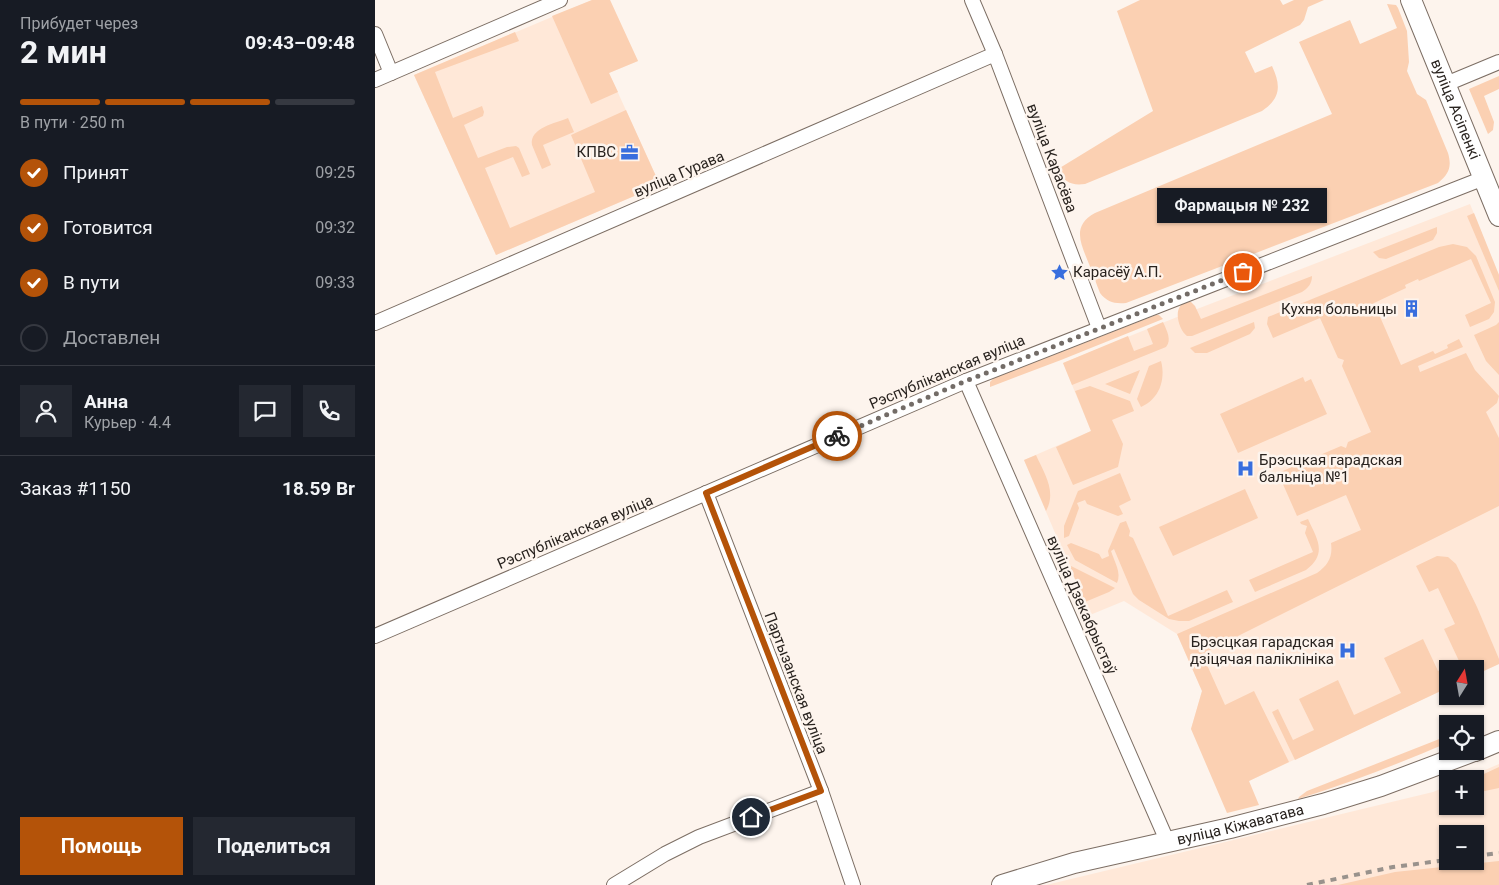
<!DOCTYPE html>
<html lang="ru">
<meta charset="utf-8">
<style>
body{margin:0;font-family:Roboto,sans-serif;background:#242831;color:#f1f3f6;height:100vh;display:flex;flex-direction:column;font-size:19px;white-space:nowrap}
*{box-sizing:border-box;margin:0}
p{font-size:16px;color:#9ea1a6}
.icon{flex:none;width:28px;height:28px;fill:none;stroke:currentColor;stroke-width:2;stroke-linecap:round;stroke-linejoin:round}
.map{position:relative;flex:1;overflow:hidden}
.side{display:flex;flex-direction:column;background:#171b24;width:375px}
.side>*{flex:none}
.needle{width:32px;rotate:11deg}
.buttons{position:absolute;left:1064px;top:660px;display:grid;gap:10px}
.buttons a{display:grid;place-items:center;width:45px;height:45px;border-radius:0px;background:#171b24;box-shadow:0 1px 4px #0004;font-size:25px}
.pin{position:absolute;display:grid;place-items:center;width:42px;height:42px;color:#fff;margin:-21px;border:2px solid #fff;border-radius:50%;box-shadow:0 1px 5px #0007}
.courier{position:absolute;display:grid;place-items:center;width:50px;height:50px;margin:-25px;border:4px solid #b45309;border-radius:50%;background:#fff;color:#222;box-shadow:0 1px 6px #0007}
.bubble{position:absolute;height:35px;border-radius:0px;background:#171b24;box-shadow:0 1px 4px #0004;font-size:16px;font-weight:700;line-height:35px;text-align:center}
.head em{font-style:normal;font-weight:700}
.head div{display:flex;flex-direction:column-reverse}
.head{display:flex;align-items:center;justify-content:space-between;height:85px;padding:0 20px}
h1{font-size:32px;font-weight:700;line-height:38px}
.bar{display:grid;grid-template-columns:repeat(4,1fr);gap:8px 5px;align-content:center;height:60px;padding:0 20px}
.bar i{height:6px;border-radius:4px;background:#363941}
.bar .selected{background:#b45309}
.bar p{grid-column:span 4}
.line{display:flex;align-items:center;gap:12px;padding:0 20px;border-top:1px solid #363941}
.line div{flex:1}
.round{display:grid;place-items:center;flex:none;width:52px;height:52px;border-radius:0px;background:#242831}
ol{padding:0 20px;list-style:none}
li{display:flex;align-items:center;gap:15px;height:55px}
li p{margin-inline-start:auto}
li .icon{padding:5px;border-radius:50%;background:#b45309;color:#fff;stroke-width:4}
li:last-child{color:#9ea1a6}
li i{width:28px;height:28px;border:2px solid #363941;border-radius:50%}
.button{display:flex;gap:10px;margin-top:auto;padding:10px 20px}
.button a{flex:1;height:58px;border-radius:0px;background:#b45309;color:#fff;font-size:20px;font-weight:700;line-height:58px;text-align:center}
.button a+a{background:#242831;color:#f1f3f6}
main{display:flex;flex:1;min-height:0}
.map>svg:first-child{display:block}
.built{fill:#ffe8d8;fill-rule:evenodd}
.green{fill:#fbd0b2}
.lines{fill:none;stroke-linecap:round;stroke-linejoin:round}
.street-casing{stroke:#7c6e64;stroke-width:16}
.secondary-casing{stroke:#7c6e64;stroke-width:22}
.street{stroke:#fff;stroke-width:14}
.secondary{stroke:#fff;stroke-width:20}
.rail{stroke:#99928c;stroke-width:4;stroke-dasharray:6 6;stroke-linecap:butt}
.done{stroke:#736c67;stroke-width:5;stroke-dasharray:0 9}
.route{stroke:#b45309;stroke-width:6}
.labels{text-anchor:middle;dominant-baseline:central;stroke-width:5;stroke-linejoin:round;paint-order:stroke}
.street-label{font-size:15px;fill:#29231f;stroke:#fdf4ed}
.poi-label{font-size:15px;fill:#29231f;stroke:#fdf4ed;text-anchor:end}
</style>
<main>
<section class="side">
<div class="head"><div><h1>2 мин</h1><p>Прибудет через</p></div><em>09:43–09:48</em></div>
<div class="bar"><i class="selected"></i><i class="selected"></i><i class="selected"></i><i></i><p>В пути · 250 m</p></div>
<ol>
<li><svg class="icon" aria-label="check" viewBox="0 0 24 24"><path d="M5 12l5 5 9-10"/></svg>Принят<p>09:25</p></li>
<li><svg class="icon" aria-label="check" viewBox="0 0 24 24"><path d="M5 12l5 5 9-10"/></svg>Готовится<p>09:32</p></li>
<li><svg class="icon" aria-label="check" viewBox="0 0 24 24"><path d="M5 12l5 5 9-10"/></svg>В пути<p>09:33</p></li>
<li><i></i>Доставлен</li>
</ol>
<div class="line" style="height:90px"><a class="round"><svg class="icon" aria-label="person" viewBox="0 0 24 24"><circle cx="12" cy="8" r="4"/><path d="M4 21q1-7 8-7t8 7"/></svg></a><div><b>Анна</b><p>Курьер · 4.4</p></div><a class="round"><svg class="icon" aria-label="chat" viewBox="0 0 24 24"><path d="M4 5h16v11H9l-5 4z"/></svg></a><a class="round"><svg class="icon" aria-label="phone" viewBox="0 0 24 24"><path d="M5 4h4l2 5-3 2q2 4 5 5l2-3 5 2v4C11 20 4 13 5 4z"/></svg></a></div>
<div class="line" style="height:65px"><div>Заказ #1150</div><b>18.59 Br</b></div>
<div class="button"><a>Помощь</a><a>Поделиться</a></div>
</section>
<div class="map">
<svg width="1124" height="885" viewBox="0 0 1124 885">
<rect width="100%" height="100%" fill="#fdf4ed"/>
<g class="built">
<polygon points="217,0 235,0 263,61 234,73 285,185 121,255 39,75"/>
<polygon points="1095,204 1124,275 1124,664 1100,675 1100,669 1072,669 1072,688 874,781 816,729 827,691 802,634 749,601 715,615 649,460 716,431 688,363 822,309"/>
<path d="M 1124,764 L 1124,885 L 671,885 L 1058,792 L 1072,786 L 1072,806 L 1100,806 L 1100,779 L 1089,779 ZM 1072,834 L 1100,834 L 1100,861 L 1072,861 Z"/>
</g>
<g class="green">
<polygon points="217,0 235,0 263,61 234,73 243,92 216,104 177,16"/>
<path d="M 765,0 L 905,0 L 908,5 L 919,0 L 949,0 L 933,7 L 929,20 L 925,25 L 870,52 L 880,73 L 897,66 C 906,85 906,98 887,111 L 710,184 C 697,186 688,182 683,169 L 778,111 L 742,11 Z"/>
<path d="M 1012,4 L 1021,5 L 1023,8 L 1032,31 L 1034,62 L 1032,71 L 1042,94 L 1051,100 L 1073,153 C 1077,167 1074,174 1063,183 L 751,303 C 739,304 732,302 725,293 C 721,283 718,274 714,264 C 706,244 696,226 720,213 L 957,114 L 924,42 L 975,20 L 985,44 L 1022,28 Z"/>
<polygon points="140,32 144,41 60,72 78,118 107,106 109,112 108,116 89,125 103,158 132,147 141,146 144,148 155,174 147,177 138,157 110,168 135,228 220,192 196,135 251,110 285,185 121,255 39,75"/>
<polygon points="1124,76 1124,89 1109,96 1119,122 1118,130 1113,134 1094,89"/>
<path d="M 193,118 L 199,132 L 168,145 L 176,165 L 167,169 L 157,145 C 154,128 181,123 193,118 Z"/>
<polygon points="1099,213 1124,275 1124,291 1092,216"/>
<polygon points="1062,227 1062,233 1058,240 1011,259 1004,258 998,252"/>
<path d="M 1078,244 L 1092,247 L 1101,256 L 1120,302 L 1119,312 L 1114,319 L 1095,327 L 1090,315 L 1116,303 L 1096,259 L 1044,281 L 1043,279 L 1030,285 L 1031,288 L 999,303 L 1026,365 L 1058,351 L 1060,354 L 1073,348 L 1072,345 L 1084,339 L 1088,347 L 1043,366 L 1045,372 L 1091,353 L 1100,370 L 1124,396 L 1122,403 L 1111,412 L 1124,438 L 1124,506 L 827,654 L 850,705 L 879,691 L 914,762 L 874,781 L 884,805 L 852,813 L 816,729 L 827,691 L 802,634 L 942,573 C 953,565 958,557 956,543 L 986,530 L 971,495 L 922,516 L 903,473 L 966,446 L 971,448 L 973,442 L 996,432 L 967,366 L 969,360 L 963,358 L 945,318 L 898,338 L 892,324 L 893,317 L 1064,247 Z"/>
<path d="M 937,276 C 937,284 933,288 927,292 L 817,336 L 812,336 C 802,328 796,301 816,302 L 820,306 L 826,319 Z"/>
<polygon points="781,315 784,315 788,319 686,360 615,387 615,382 619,378"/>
<path d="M 788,322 C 792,331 797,340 791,347 L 697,385 L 688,363 L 753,336 L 759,351 L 778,344 L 772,329 Z"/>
<polygon points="879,322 880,328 875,334 832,353 820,353 815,348"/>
<polygon points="1124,322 1124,375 1111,361 1099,335 1121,325"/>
<path d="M 786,361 C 791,380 784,399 766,407 L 762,399 L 774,366 Z"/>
<polygon points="765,370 755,394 730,384"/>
<polygon points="928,377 930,382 936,379 952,414 863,453 845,414"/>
<polygon points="715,386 755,401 759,411 737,420 748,444 743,467 698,485 681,447 716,431 700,391"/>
<path d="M 661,455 C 669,473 682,491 671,511 L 649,460 Z"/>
<polygon points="745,473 756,500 744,506 748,514 743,516 712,504 710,500 702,503 704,508 694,536 689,538 689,526 703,491"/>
<polygon points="870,489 883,518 798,556 784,527"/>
<path d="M 933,519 C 942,539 953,553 931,570 L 880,592 L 874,580 L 938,552 L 930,533 L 932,526 L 926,524 L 925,522 Z"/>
<path d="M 751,521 L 755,531 L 754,536 L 758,538 L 793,616 L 852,590 L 858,602 L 814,621 L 804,621 L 794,619 L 764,600 L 758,594 L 739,549 L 736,551 C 739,561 747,573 742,583 L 700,560 L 692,545 L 696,543 L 724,554 L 727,559 L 734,556 L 733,551 L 745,523 Z"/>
<polygon points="1062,556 1073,557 1081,564 1102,607 1124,659 1124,664 1100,675 1100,669 1072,669 1072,688 920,760 897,712 903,709 918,740 939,730 924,699 963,680 979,715 1026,693 1009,658 1046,640 1048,639 1063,671 1084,661 1069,629 1080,624 1063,588 1054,592 1041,566"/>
<polygon points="694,565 740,588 734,592 710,602"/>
<path d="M 1072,736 L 1072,743 C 1023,764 974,783 923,799 L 924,797 L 932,791 Z"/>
<polygon points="1124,767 1124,788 1100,793 1100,779 1098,779"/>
<polygon points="1124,861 1124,885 963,885 1020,872"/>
</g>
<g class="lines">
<defs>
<g id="street">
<polyline points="597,0 620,54 724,328"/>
<polyline points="0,34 16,73"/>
<polyline points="0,80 185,0"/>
<polyline points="1071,84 1124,62"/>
<polyline points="0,323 620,54"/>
<polyline points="591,381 793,843"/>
<polyline points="331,493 446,791 478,885"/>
<polyline points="0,636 591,381 1109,178"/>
<polyline points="239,885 290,854 324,837 446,791"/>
</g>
<g id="secondary">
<path id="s1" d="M 1036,0 L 1124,216"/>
<polyline points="1100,751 1124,741"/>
<path id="s2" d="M 627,885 L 699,863 L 855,828 L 948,804 L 1006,786 L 1099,751"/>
</g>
</defs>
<use href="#street" class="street-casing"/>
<use href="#secondary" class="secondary-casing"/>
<use href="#street" class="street"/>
<use href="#secondary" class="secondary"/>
<g class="rail">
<polyline points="1100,856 1124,853"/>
<polyline points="932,885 1018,867 1072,860"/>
</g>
</g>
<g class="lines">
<polyline class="done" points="462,436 591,381 868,272"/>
<polyline class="route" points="376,817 446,791 331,493 462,436"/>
</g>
<defs>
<symbol id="office-bare" viewBox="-9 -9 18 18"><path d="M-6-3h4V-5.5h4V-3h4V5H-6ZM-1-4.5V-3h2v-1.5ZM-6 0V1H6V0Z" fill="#386ede" stroke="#fdf4ed" stroke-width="2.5" paint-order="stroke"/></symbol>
<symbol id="sight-bare" viewBox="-9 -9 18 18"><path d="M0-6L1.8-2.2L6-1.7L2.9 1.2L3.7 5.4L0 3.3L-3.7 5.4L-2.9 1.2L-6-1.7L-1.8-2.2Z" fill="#386ede" stroke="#fdf4ed" stroke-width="2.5" paint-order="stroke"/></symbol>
<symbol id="building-bare" viewBox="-9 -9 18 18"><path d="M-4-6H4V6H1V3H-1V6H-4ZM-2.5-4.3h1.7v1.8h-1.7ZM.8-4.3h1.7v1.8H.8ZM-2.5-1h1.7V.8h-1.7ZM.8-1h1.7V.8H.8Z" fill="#386ede" stroke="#fdf4ed" stroke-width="2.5" paint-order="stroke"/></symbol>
<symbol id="hospital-bare" viewBox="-9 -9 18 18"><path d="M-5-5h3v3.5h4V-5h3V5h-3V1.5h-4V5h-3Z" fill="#386ede" stroke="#fdf4ed" stroke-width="2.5" paint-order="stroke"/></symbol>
</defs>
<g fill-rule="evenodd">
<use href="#office-bare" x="242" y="140" width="25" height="25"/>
<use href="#sight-bare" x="672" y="260" width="25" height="25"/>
<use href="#building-bare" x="1024" y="296" width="25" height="25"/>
<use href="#hospital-bare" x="858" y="456" width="25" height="25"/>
<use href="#hospital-bare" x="960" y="638" width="25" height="25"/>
</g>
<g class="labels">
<g class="street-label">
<text stroke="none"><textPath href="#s1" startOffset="118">вуліца Асіпенкі</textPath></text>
<text transform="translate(677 158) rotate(69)">вуліца Карасёва</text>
<text transform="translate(304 174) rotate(-23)">вуліца Гурава</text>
<text transform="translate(572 372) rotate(-23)">Рэспубліканская вуліца</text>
<text transform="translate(200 532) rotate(-23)">Рэспубліканская вуліца</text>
<text transform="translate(707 605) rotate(66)">вуліца Дзекабрыстаў</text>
<text transform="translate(421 683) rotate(69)">Партызанская вуліца</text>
<text stroke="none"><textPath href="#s2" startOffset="246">вуліца Кіжаватава</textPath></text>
</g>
<g class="poi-label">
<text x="241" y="152">КПВС</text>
<text x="698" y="272" text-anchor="start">Карасёў А.П.</text>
<text x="1022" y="309">Кухня больницы</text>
<text x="884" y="460" text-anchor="start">Брэсцкая гарадская<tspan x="884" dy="17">бальніца №1</tspan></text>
<text x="959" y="642">Брэсцкая гарадская<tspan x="959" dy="17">дзіцячая паліклініка</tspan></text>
</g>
</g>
</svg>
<div class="buttons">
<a><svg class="needle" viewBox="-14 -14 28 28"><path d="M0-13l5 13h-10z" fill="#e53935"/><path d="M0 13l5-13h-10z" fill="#9ea1a6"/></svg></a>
<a><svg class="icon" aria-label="locate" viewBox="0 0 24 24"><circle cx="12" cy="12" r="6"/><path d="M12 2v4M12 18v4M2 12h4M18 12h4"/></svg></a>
<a>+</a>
<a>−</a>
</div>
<div class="pin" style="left:868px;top:272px;background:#ea580c"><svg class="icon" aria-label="bag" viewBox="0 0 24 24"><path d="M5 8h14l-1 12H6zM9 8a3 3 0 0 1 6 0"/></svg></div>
<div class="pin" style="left:376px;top:817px;background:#1f2937"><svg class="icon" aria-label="home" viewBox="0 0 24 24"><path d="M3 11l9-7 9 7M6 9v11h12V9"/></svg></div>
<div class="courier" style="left:462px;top:436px"><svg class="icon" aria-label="bike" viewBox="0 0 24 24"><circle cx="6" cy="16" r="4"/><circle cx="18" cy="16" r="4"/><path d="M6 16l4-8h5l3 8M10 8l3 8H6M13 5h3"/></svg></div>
<div class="bubble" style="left:782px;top:188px;width:170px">Фармацыя № 232</div>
</div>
</main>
